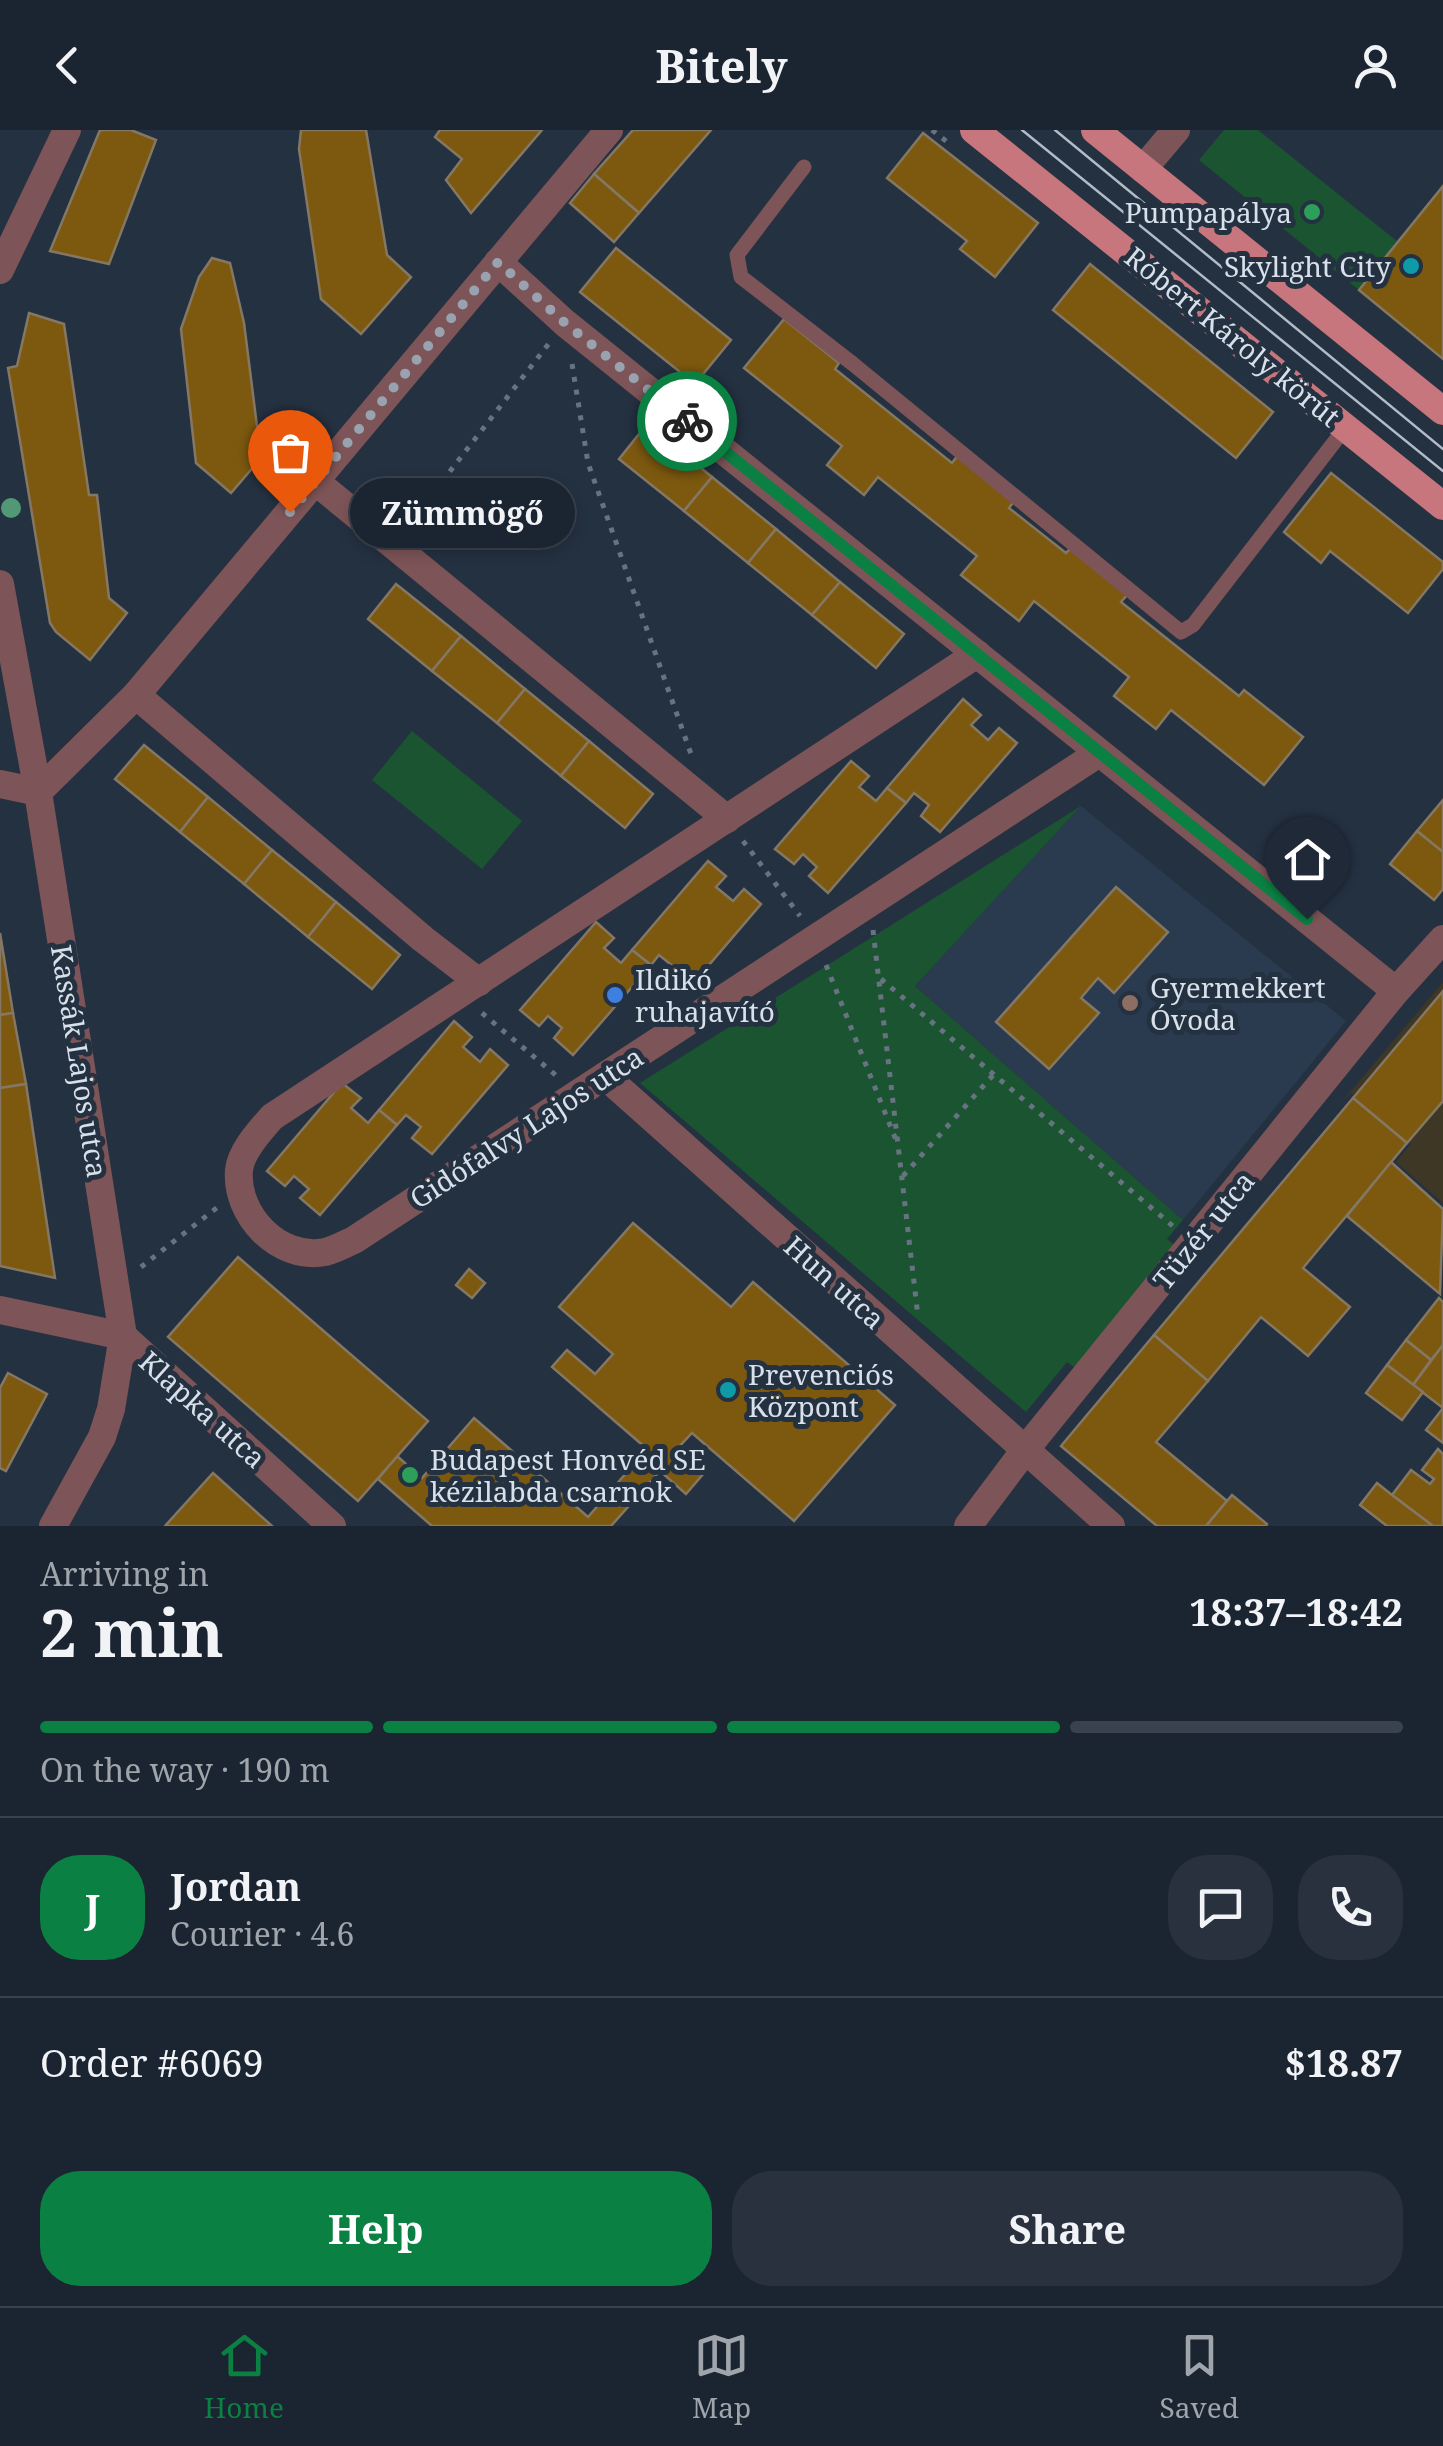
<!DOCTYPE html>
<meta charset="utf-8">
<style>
body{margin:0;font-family:"Noto Serif",serif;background:#28313d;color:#f1f3f6;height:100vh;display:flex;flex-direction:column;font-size:38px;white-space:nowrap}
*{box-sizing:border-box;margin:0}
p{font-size:32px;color:#a0a5ab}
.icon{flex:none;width:55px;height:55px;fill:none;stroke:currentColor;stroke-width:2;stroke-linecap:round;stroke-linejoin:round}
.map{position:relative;height:1396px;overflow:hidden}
.drawer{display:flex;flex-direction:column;background:#1b2531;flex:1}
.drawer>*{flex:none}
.pin{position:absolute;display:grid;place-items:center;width:85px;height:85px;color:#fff;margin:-102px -42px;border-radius:50% 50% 50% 0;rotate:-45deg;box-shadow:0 0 10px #0007}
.pin .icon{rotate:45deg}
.courier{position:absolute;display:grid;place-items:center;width:100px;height:100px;margin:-50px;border:8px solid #0b8043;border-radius:50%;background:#fff;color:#222;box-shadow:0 2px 12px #0007}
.bubble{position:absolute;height:70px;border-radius:35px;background:#1b2531;box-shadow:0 5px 15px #0003,0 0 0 2px #39424d;font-size:32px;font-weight:700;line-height:70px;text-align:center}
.overview em{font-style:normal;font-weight:700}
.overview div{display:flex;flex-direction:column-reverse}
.overview{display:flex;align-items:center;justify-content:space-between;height:170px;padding:0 40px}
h1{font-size:65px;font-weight:700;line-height:75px}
.bar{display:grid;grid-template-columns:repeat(4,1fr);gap:15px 10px;align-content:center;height:120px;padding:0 40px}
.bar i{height:12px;border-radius:8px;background:#39424d}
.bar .on{background:#0b8043}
.bar p{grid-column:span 4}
.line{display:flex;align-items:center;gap:25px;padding:0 40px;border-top:2px solid #39424d}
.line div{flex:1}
.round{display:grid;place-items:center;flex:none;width:105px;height:105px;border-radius:40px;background:#28313d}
.action{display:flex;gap:20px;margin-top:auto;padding:20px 40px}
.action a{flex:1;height:115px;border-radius:40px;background:#0b8043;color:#fff;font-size:40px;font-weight:700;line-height:115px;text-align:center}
.action a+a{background:#28313d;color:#f1f3f6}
header{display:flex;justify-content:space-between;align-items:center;height:130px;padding:0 40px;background:#1b2531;font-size:45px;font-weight:700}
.tabs{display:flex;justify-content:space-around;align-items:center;height:140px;border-top:2px solid #39424d;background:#1b2531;font-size:28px;color:#a0a5ab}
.tabs a{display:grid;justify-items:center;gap:5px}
.tabs .on{color:#0b8043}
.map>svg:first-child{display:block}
.commercial{fill:#3e3726}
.built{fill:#2a3b4f}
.green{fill:#1b5431}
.building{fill:#7d590f;stroke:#847763;stroke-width:2.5}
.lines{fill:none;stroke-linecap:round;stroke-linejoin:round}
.path{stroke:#687381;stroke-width:5;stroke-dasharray:5 8;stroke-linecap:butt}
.service{stroke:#7d5457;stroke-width:15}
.minor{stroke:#7d5457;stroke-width:28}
.primary{stroke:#c6767c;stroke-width:28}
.tram{stroke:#b2bbc6;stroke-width:2.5}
.tree{fill:#539876}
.done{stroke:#99a3af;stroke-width:10;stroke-dasharray:0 18}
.route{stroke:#0b8043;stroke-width:12}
.leisure-dot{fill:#2e9e5b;stroke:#243141;stroke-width:4}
.culture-dot{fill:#0f9aa8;stroke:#243141;stroke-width:4}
.shop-dot{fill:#3f7fe0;stroke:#243141;stroke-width:4}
.education-dot{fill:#8d6e63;stroke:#243141;stroke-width:4}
.labels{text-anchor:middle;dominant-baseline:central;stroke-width:10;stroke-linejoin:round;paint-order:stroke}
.poi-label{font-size:28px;fill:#d8e0ea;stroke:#243141;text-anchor:start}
.street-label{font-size:28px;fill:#d8e0ea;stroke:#243141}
</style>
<header><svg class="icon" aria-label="back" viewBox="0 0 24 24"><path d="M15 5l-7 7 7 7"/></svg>Bitely<svg class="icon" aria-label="person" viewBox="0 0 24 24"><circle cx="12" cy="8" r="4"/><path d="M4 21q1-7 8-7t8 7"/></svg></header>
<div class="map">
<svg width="1443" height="1396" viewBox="0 0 1443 1396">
<rect width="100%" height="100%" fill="#243141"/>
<polygon class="commercial" points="1443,852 1443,1073 1396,1032 1411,1014 1351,963 1335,980"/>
<polygon class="built" points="1081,676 1346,891 1183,1090 915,856"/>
<g class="green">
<polygon points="1224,0 1258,0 1398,112 1359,160 1199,30"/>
<polygon points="412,601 522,691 482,739 372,650"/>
<polygon points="1081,676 915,856 1183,1090 1167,1109 1175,1115 1077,1239 1067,1232 1026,1282 640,953"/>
</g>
<g class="building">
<polygon points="100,0 131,0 156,10 109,134 50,121"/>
<polygon points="301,0 366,0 387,125 411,147 361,204 321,169 299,19"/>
<polygon points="440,0 542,0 471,83 446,50 462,29 435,7"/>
<polygon points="633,0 711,0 639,83 594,44"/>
<polygon points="923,3 1038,93 995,147 960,119 967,111 887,48"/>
<polygon points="594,44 639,83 614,112 570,73"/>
<polygon points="1443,56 1443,229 1359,160"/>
<polygon points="616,118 731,210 695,254 580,162"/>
<polygon points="212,128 230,133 244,193 261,328 231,363 196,333 181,199 199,147"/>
<polygon points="1090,134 1273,282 1236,328 1053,180"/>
<polygon points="29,183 64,194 89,365 97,365 109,468 127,483 90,530 56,502 50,493 8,238 17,236"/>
<polygon points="784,189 839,233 835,239 952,333 958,325 1015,370 1009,378 1066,423 1070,419 1128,464 1121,472 1239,566 1244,560 1303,607 1264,655 1171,580 1156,599 1114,566 1129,547 1034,471 1019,491 961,445 977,426 878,347 864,365 827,335 842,316 744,238"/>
<polygon points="647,294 712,347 684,381 619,329"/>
<polygon points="1331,343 1443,432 1443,439 1408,483 1330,421 1321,433 1284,402"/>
<polygon points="712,347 776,399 748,433 684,381"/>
<polygon points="776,399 840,452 812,485 748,433"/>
<polygon points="840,452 904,504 876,538 812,485"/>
<polygon points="396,454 461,506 432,541 368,489"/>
<polygon points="461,506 525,559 497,593 432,541"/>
<polygon points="525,559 589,611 561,646 497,593"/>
<polygon points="963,569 981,585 971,595 988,610 999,598 1017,613 940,702 921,686 929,675 914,663 906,673 887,658"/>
<polygon points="589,611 653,664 625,698 561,646"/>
<polygon points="144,615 208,667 180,702 115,649"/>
<polygon points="851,631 869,646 859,657 876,671 887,658 906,673 828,763 809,746 817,737 803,724 794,734 775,719"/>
<polygon points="208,667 272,720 244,754 180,702"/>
<polygon points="1443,670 1443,722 1417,701"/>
<polygon points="1417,701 1443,722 1443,759 1434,770 1390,734"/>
<polygon points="272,720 336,772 308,807 244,754"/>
<polygon points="708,731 726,746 716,757 733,771 744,759 761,774 685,863 665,847 674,837 659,825 651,835 632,820"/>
<polygon points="1116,757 1168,802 1114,863 1098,848 1081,868 1099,883 1049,939 996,892"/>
<polygon points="336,772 400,825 372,859 308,807"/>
<polygon points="596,792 614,808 604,818 621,833 632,820 651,835 573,925 554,908 562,898 548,886 539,896 520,880"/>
<polygon points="0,803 13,883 0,885"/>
<polygon points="1443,861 1443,971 1407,1013 1353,968"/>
<polygon points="13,883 26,954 0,958 0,885"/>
<polygon points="454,891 472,907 463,917 480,932 490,919 508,935 432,1024 412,1008 421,997 406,985 397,995 379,980"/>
<polygon points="342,953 361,968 351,978 368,993 379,980 397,995 320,1085 300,1068 309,1059 294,1046 285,1056 267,1041"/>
<polygon points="26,954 55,1148 0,1136 0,958"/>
<polygon points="1353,968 1407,1013 1303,1138 1350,1177 1308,1226 1261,1187 1208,1251 1154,1205"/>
<polygon points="1391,1032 1443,1079 1440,1164 1347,1086"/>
<polygon points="633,1093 731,1177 753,1152 895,1275 794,1391 692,1303 677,1319 705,1342 686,1364 660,1341 611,1396 432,1396 378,1349 397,1326 422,1348 474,1288 588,1387 647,1319 552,1237 567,1220 595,1244 613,1224 559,1177"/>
<polygon points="238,1127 428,1291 358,1371 168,1207"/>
<polygon points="469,1139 485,1153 472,1168 456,1155"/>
<polygon points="1439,1168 1443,1172 1443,1215 1431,1230 1406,1210"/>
<polygon points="1154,1205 1208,1251 1156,1312 1227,1371 1206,1396 1157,1396 1061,1316"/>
<polygon points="1406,1210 1431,1230 1413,1255 1387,1235"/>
<polygon points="1443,1215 1443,1278 1413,1255"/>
<polygon points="1387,1235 1423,1262 1402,1290 1366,1263"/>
<polygon points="8,1243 47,1264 6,1341 0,1338 0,1258"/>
<polygon points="1443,1278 1443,1313 1426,1300"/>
<polygon points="1438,1319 1443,1324 1443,1396 1433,1396 1392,1365 1411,1340 1430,1354 1434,1349 1422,1340"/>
<polygon points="213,1343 272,1396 165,1396"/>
<polygon points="1377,1353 1392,1365 1433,1396 1387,1396 1360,1375"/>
<polygon points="1232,1365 1267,1394 1266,1396 1206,1396"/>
</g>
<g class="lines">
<g class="path">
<polyline points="932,0 951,15"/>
<polyline points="572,234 588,333 691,624"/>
<polyline points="410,393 550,212"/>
<polyline points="743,711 800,786"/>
<polyline points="873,800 918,1187"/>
<polyline points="826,835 898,1015"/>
<polyline points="881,849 1174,1097"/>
<polyline points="482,883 558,947"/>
<polyline points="903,1046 994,944"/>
<polyline points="141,1137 219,1076"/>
</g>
<polyline class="service" points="804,37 737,125 741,147 853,234 1181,502 1193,495 1346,297"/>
<g class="minor">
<polyline points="1143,39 1176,0"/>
<polyline points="498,132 565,193 1396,861"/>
<polyline points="0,140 67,0"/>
<polyline points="315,351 727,689"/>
<polyline points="0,454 38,662 123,1206 111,1279 102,1307 53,1396"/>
<path d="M 977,524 L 272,987 C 260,1001 241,1021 239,1040 C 235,1085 279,1131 325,1122 C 334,1120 345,1114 354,1110 L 1099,623"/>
<polyline points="136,565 423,809 479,852"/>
<polyline points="0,654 38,662 136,565 609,0"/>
<polyline points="605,946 1111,1396"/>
<polyline points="0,1180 123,1206 332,1396"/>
<polyline points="968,1396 1025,1320 1396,861 1443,809"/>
</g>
<g class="primary">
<polyline points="974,0 1443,376"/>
<polyline points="1095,0 1443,281"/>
</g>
<g class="tram">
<polyline points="1022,0 1443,341"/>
<polyline points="1055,0 1443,319"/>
</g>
</g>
<circle class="tree" cx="11" cy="378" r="10"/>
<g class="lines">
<polyline class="done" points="290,382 498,132 565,193 687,291"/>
<polyline class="route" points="687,291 1307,789"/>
</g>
<g class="leisure-dot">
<circle cx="1312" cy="82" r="10"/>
<circle cx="410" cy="1345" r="10"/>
</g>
<g class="culture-dot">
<circle cx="1411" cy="136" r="10"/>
<circle cx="728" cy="1260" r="10"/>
</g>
<circle class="shop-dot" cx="615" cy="865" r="10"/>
<circle class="education-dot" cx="1130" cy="873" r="10"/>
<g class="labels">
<g class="poi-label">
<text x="1292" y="82" text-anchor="end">Pumpapálya</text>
<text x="1391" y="136" text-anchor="end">Skylight City</text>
<text x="635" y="849">Ildikó<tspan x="635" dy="32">ruhajavító</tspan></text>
<text x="1150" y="857">Gyermekkert<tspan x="1150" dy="32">Óvoda</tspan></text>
<text x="748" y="1244">Prevenciós<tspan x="748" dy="32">Központ</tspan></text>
<text x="430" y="1329">Budapest Honvéd SE<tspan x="430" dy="32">kézilabda csarnok</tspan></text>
</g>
<g class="street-label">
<text transform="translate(1233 206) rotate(39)">Róbert Károly körút</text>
<text transform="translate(80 931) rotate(81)">Kassák Lajos utca</text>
<text transform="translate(526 997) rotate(-33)">Gidófalvy Lajos utca</text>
<text transform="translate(1203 1100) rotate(-51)">Tüzér utca</text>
<text transform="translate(835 1152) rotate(42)">Hun utca</text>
<text transform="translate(203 1279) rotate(42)">Klapka utca</text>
</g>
</g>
</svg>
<div class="pin" style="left:290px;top:382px;background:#ea580c"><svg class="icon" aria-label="bag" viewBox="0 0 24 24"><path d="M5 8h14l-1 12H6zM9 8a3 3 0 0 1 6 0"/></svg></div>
<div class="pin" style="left:1307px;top:789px;background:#1f2937"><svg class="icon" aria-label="home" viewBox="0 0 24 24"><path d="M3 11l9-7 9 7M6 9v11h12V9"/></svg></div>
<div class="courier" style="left:687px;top:291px"><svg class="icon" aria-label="bike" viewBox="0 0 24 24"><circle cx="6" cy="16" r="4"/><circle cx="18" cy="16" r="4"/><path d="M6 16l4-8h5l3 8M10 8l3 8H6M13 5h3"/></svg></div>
<div class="bubble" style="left:350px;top:348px;width:225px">Zümmögő</div>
</div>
<section class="drawer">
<div class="overview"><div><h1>2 min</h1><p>Arriving in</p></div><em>18:37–18:42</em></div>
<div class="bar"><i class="on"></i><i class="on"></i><i class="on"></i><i></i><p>On the way · 190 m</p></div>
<div class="line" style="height:180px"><b class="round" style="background:#0b8043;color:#fff">J</b><div><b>Jordan</b><p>Courier · 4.6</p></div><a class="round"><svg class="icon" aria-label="chat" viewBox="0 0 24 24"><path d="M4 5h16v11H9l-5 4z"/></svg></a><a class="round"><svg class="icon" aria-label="phone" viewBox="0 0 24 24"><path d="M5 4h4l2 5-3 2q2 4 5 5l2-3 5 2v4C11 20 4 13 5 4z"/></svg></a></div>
<div class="line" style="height:130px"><div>Order #6069</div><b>$18.87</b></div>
<div class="action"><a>Help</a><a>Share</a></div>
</section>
<nav class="tabs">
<a class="on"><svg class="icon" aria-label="home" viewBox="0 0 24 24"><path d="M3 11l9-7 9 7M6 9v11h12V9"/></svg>Home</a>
<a><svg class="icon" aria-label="map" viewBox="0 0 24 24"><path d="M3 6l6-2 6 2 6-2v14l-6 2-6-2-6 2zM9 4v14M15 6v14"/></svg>Map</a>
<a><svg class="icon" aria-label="saved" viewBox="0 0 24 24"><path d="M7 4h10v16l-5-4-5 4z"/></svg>Saved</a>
</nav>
